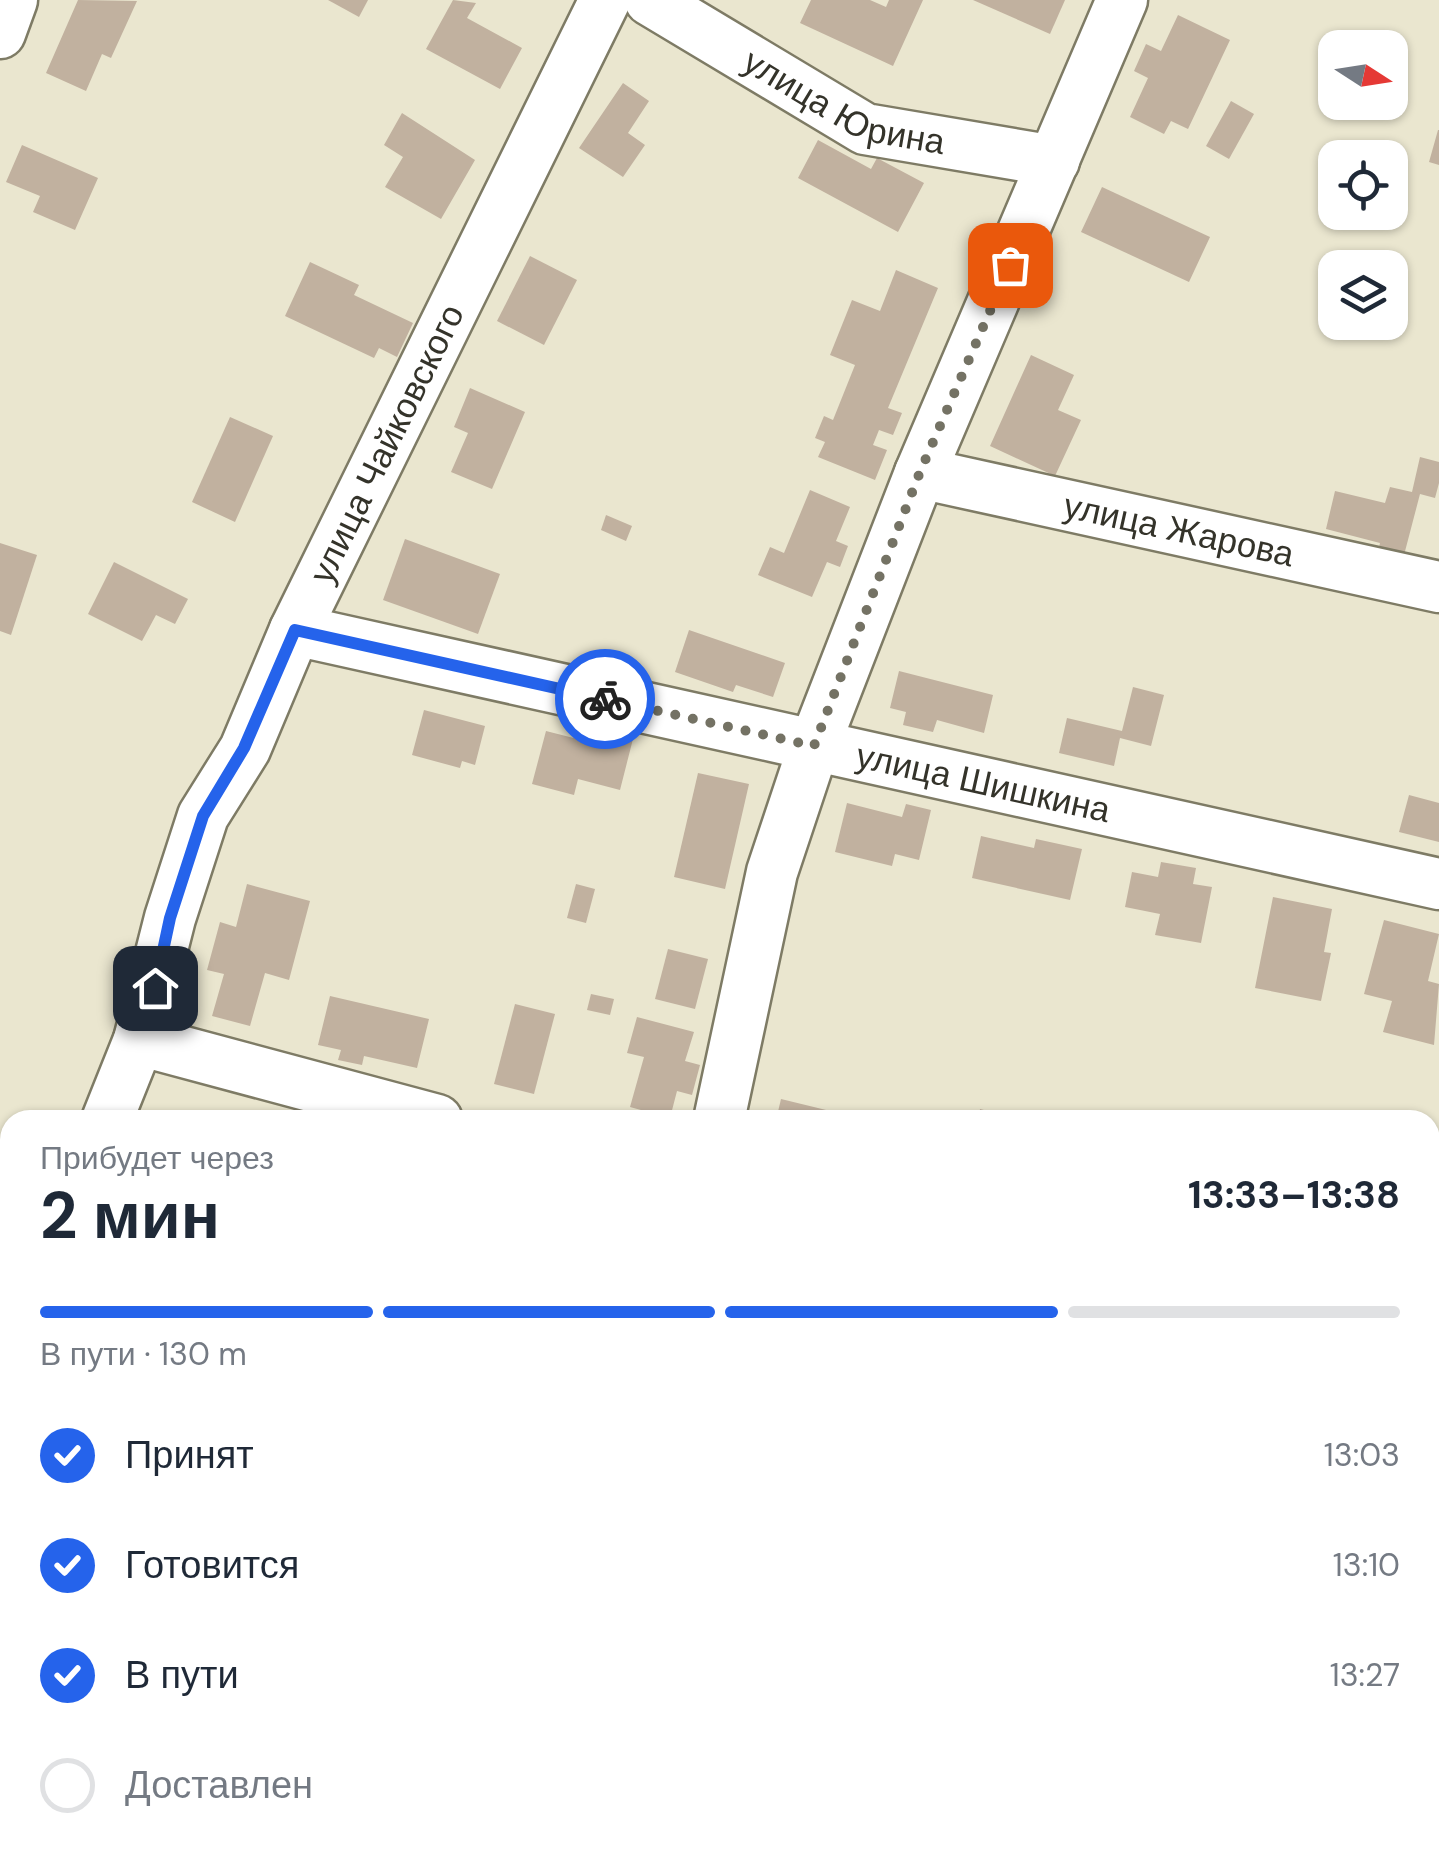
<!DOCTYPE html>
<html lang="ru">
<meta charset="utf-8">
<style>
body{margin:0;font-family:"DM Sans",sans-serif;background:#f6f6f7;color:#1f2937;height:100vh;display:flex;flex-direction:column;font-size:38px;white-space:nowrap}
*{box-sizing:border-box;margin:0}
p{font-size:32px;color:#747a83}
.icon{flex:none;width:55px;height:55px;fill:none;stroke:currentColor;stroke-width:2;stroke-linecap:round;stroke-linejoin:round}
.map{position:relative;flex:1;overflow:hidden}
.details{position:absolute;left:0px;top:1110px;width:1440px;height:752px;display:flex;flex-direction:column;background:#fff;border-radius:30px 30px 0 0;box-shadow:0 2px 8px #0004}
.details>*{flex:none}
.needle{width:65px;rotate:102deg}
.tools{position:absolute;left:1318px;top:30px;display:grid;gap:20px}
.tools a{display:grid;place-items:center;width:90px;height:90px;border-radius:20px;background:#fff;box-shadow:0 2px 8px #0004;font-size:50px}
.pin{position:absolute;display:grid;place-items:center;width:85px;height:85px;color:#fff;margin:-42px;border-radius:20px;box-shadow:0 5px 15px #0006}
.courier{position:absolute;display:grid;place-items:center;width:100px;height:100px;margin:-50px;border:8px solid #2563eb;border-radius:50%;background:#fff;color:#222;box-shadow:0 2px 12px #0007}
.summary em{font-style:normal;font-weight:700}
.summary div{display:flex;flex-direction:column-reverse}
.summary{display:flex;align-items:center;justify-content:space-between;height:170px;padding:0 40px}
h1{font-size:65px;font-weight:700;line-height:75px}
.bar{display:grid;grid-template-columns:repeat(4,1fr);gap:15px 10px;align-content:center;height:120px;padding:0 40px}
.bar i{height:12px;border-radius:8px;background:#e0e1e3}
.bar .active{background:#2563eb}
.bar p{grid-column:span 4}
ol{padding:0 40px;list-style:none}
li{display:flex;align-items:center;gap:30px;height:110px}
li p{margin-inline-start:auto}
li .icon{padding:10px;border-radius:50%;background:#2563eb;color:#fff;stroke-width:4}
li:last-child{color:#747a83}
li i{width:55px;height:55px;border:5px solid #e0e1e3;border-radius:50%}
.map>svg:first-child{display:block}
.building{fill:#c1b19f}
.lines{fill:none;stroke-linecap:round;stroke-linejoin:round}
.minor-casing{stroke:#7e7b65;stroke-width:55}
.minor{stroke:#fff;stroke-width:50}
.done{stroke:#747264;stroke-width:10;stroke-dasharray:0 18}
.route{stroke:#2563eb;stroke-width:12}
.labels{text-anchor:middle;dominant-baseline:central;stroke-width:10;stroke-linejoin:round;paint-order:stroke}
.street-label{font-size:35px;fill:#34332a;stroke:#eae6cf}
</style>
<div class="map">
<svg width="1439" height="1862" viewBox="0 0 1439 1862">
<rect width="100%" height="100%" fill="#eae6cf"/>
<g class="building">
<polygon points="78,0 137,1 111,58 102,54 86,91 46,73"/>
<polygon points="328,0 368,0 359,17"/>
<polygon points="453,0 476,3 467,18 522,48 500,89 426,49"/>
<polygon points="811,0 870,0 886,7 889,0 923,0 893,66 800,23"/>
<polygon points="973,0 1065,0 1050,34"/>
<polygon points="1178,15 1230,40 1188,129 1171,121 1164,134 1130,117 1148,78 1134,71 1146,44 1161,51"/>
<polygon points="1390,69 1398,72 1390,92"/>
<polygon points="623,83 649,101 628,133 645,145 623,177 579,148"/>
<polygon points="1231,101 1254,114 1229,159 1206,146"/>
<polygon points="402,113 475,160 441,219 385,187 403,157 384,145"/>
<polygon points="1438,130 1439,130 1439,165 1429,162"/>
<polygon points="818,140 871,169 877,158 924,183 898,232 798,178"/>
<polygon points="22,145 98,178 75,230 33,212 40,196 6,182"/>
<polygon points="1102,187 1210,237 1189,282 1081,232"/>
<polygon points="530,256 577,280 544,345 497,321"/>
<polygon points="310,262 359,285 354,295 413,323 397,357 379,348 374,358 285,316"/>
<polygon points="896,270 938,288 888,408 902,413 893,435 879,430 873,445 887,450 875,480 818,457 825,442 815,438 824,416 833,420 855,365 830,355 852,300 880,311"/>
<polygon points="1031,355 1074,375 1058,410 1081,420 1055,476 990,446"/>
<polygon points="470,388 525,412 492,489 451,472 468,433 454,427"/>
<polygon points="230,417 273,436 235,522 192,502"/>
<polygon points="1420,457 1439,462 1439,483 1435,498 1420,494 1403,559 1378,552 1380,543 1326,529 1335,491 1385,503 1390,487 1412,492"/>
<polygon points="810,490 850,507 836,541 848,546 840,567 827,562 812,597 758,575 770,547 784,553"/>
<polygon points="606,515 632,526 626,541 601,530"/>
<polygon points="405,539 500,574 478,634 383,600"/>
<polygon points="0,543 37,555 11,635 0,631"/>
<polygon points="114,562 188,599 175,624 156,615 142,641 88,614"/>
<polygon points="689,630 785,663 773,697 736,685 733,692 675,672"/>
<polygon points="899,671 993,695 984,733 937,720 933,732 903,725 906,712 890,708"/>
<polygon points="1133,687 1164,695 1151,746 1120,738 1114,766 1059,753 1067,718 1122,731"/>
<polygon points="424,710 485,726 475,765 462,761 460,768 412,755"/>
<polygon points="614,730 634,735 620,790 578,779 574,795 532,784 546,731 609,747"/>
<polygon points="698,773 749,784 725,889 674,877"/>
<polygon points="1409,795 1439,803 1439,842 1399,832"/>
<polygon points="847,803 902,817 906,804 931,810 919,860 895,854 892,866 835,852"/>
<polygon points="981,836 1034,848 1036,839 1082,849 1070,900 972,878"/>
<polygon points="1161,862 1196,868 1193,884 1212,887 1201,943 1155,935 1160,914 1125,907 1132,872 1158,877"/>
<polygon points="247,884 310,901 289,980 265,973 250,1026 212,1016 224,974 207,970 220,922 236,927"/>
<polygon points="576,884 595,889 586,923 567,918"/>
<polygon points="1273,897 1332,909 1324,952 1331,953 1321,1001 1255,988"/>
<polygon points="1384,920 1439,934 1428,981 1439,984 1434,1045 1383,1032 1392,1001 1364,994"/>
<polygon points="668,949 708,959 695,1009 655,999"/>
<polygon points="591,994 614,999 610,1015 587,1010"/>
<polygon points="330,996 429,1019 417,1068 364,1056 362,1065 338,1060 341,1050 318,1045"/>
<polygon points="515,1004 555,1014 534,1094 494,1084"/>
<polygon points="637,1017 694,1032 685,1061 700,1065 692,1095 677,1091 670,1118 630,1107 644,1057 627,1053"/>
<polygon points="781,1099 863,1119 863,1120 776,1120"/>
<polygon points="980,1109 1019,1119 1019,1120 978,1120"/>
<polygon points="1430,1238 1439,1240 1439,1293 1430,1291"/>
<polygon points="1430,1389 1439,1391 1439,1453 1430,1451"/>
<polygon points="10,1592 10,1643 0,1641"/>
<polygon points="932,1852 1009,1852 1006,1862 966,1862"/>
<polygon points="1125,1852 1122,1862 1068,1862 1070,1856 1060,1854"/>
<polygon points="1140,1852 1247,1852 1244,1862 1138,1862"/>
<polygon points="1283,1852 1323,1852 1320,1862 1281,1862"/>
</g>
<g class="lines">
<defs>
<g id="minor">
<path id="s1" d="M 650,0 L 865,129 L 1054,161"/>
<polyline points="0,33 12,0"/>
<path id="s2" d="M 920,473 L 1439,587"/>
<path id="s3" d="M 295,630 L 1439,884"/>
<polyline points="139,1040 437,1120"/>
<path id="s4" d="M 107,1120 L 139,1040 L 170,918 L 203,816 L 245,749 L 295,630 L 605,0"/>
<polyline points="719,1120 772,872 814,746 920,473 1122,0"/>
<polyline points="0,1244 10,1233"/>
<polyline points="1430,1346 1439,1348"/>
<polyline points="0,1511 10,1513"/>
<polyline points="1430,1819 1439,1821"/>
<polyline points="552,1862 555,1852"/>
</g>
</defs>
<use href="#minor" class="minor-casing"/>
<use href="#minor" class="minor"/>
</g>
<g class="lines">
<polyline class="done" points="605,699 814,746 920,472 1010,265"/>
<polyline class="route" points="155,988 170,918 203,816 244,748 295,630 605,699"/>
</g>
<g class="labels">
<g class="street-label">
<text stroke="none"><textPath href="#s1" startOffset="222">улица Юрина</textPath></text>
<text stroke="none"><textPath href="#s4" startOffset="735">улица Чайковского</textPath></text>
<text stroke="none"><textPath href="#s2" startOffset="265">улица Жарова</textPath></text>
<text stroke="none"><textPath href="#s3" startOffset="705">улица Шишкина</textPath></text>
</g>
</g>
</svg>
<div class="tools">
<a><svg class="needle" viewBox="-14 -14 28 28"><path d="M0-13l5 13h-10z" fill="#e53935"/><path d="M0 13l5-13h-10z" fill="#747a83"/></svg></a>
<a><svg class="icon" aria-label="locate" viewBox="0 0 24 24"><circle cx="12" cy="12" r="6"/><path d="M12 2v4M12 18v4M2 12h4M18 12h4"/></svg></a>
<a><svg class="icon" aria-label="layers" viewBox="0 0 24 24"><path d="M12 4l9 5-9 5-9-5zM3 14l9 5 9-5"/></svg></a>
</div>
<div class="pin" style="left:1010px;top:265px;background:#ea580c"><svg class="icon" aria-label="bag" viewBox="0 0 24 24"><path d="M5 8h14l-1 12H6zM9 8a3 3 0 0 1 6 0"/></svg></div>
<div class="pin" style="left:155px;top:988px;background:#1f2937"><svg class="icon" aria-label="home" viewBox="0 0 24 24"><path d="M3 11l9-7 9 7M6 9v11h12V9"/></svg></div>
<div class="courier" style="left:605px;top:699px"><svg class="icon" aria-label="bike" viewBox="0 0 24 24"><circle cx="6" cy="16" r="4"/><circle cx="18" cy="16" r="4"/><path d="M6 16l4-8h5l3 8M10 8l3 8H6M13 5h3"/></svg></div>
<section class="details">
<div class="summary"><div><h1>2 мин</h1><p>Прибудет через</p></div><em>13:33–13:38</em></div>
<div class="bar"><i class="active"></i><i class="active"></i><i class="active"></i><i></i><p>В пути · 130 m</p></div>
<ol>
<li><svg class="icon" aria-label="check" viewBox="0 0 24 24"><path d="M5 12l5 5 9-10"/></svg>Принят<p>13:03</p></li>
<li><svg class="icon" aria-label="check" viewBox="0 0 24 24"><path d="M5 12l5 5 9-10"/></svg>Готовится<p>13:10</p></li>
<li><svg class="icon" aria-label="check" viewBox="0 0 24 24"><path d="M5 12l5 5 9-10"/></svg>В пути<p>13:27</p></li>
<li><i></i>Доставлен</li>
</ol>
</section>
</div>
